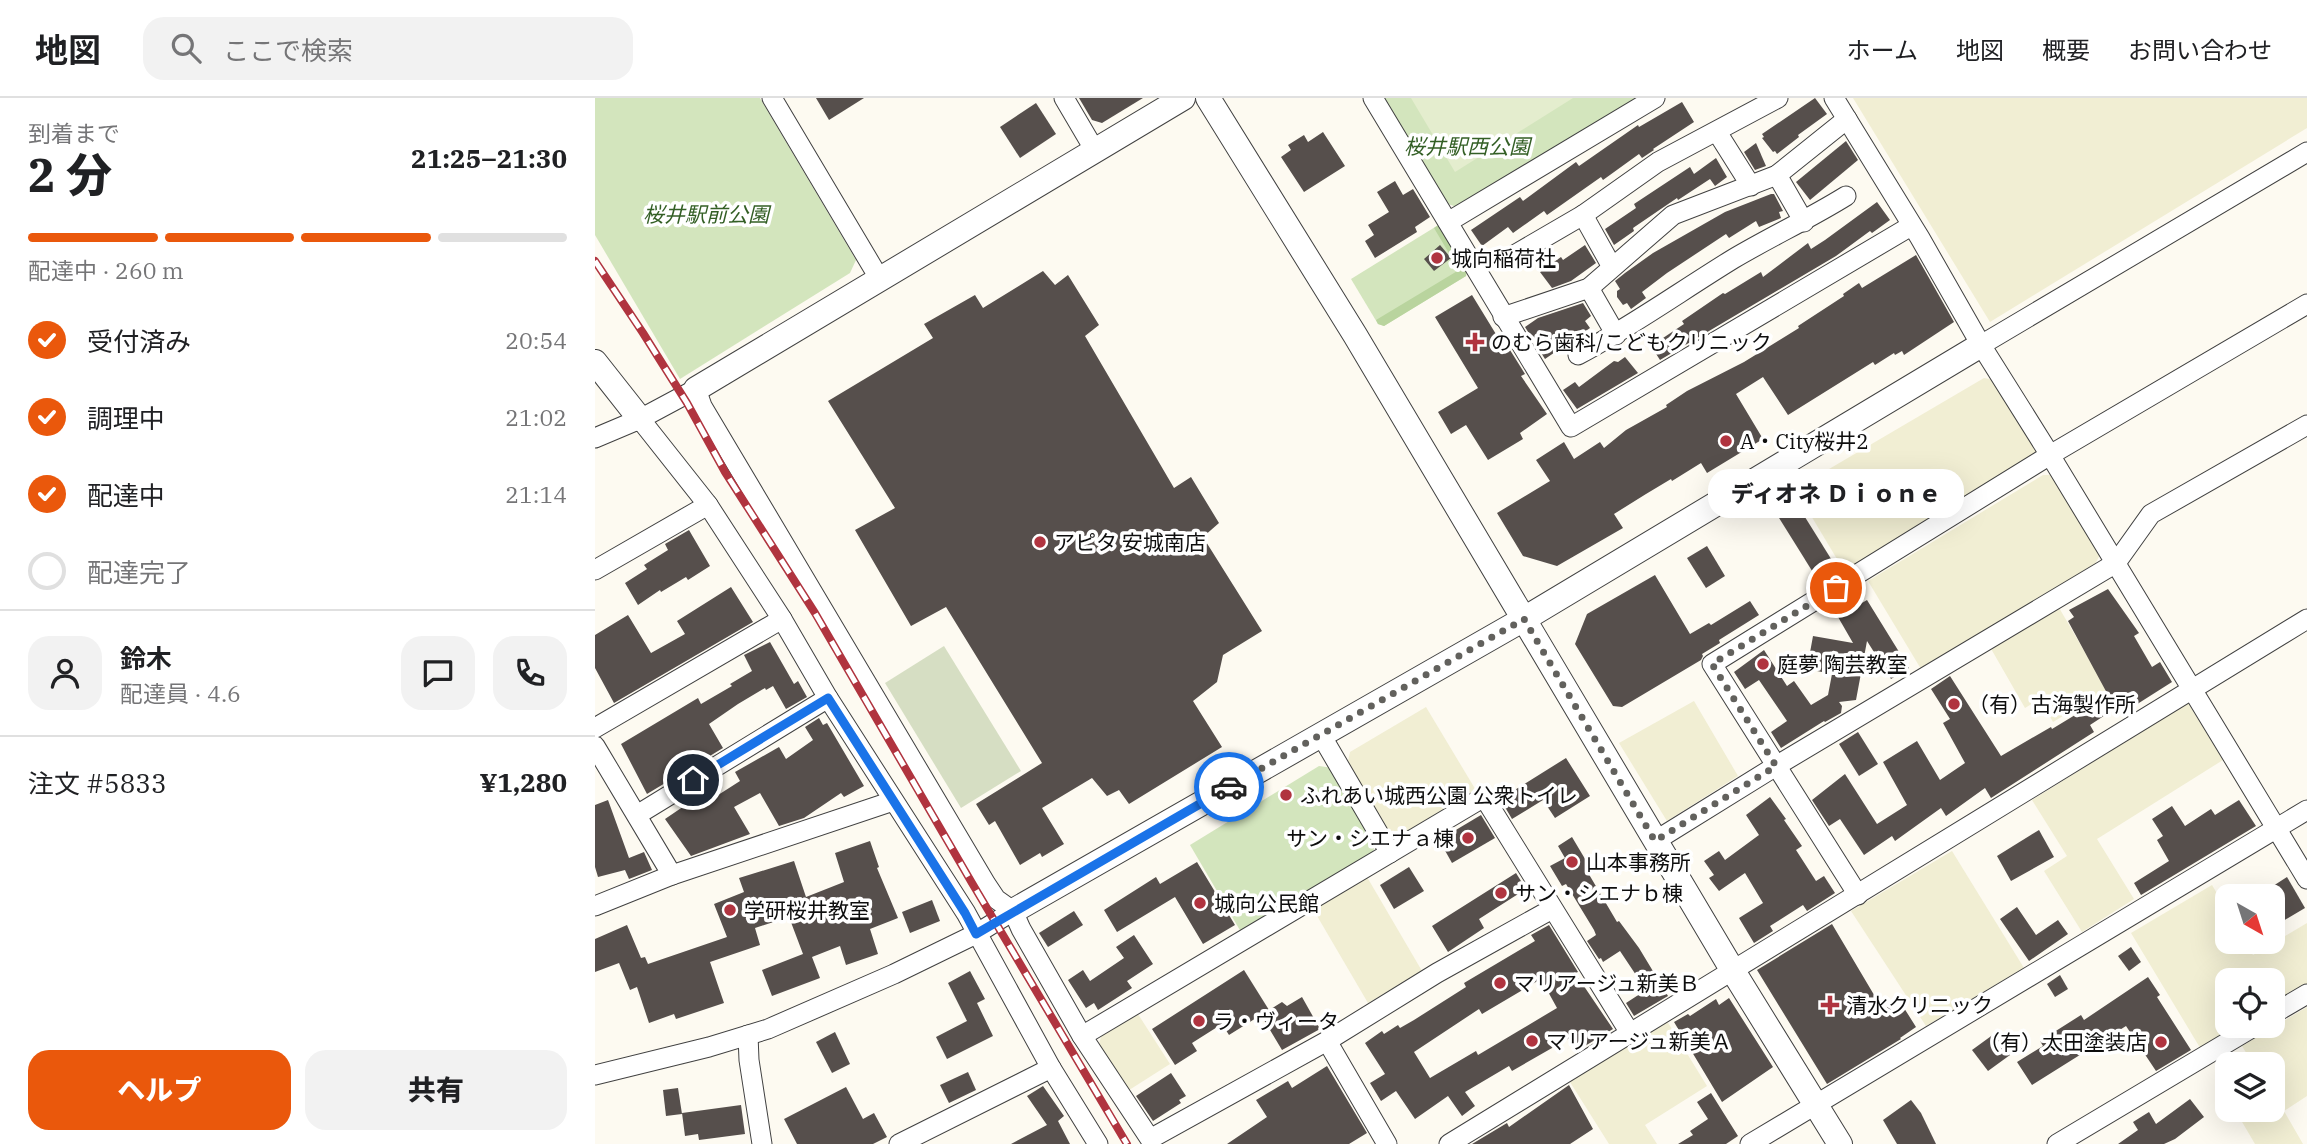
<!DOCTYPE html>
<html lang="ja">
<meta charset="utf-8">
<style>
body{margin:0;font-family:"IBM Plex Serif","Noto Sans JP",serif;background:#f2f2f2;color:#202124;height:100vh;display:flex;flex-direction:column;font-size:26px;white-space:nowrap}
*{box-sizing:border-box;margin:0}
p{font-size:23px;color:#757577}
.icon{flex:none;width:38px;height:38px;fill:none;stroke:currentColor;stroke-width:2;stroke-linecap:round;stroke-linejoin:round}
.map{position:relative;flex:1;overflow:hidden}
.side{display:flex;flex-direction:column;background:#fff;width:595px}
.side>*{flex:none}
.needle{width:46px;rotate:141deg}
.controls{position:absolute;left:1620px;top:786px;display:grid;gap:14px}
.controls a{display:grid;place-items:center;width:70px;height:70px;border-radius:14px;background:#fff;box-shadow:0 7px 28px #0002;font-size:35px}
.pin{position:absolute;display:grid;place-items:center;width:60px;height:60px;color:#fff;margin:-30px;border:4px solid #fff;border-radius:50%;box-shadow:0 2px 7px #0007}
.courier{position:absolute;display:grid;place-items:center;width:70px;height:70px;margin:-35px;border:5px solid #1a73e8;border-radius:50%;background:#fff;color:#222;box-shadow:0 2px 9px #0007}
.bubble{position:absolute;height:49px;border-radius:21px;background:#fff;box-shadow:0 7px 28px #0002;font-size:23px;font-weight:800;line-height:49px;text-align:center}
.head em{font-style:normal;font-weight:800}
.head div{display:flex;flex-direction:column-reverse}
.head{display:flex;align-items:center;justify-content:space-between;height:119px;padding:0 28px}
h1{font-size:46px;font-weight:800;line-height:52px}
.bar{display:grid;grid-template-columns:repeat(4,1fr);gap:10px 7px;align-content:center;height:84px;padding:0 28px}
.bar i{height:9px;border-radius:5px;background:#e0e0e0}
.bar .on{background:#ea580c}
.bar p{grid-column:span 4}
.line{display:flex;align-items:center;gap:18px;padding:0 28px;border-top:2px solid #e0e0e0}
.line div{flex:1}
.round{display:grid;place-items:center;flex:none;width:74px;height:74px;border-radius:21px;background:#f2f2f2}
ol{padding:0 28px;list-style:none}
li{display:flex;align-items:center;gap:21px;height:77px}
li p{margin-inline-start:auto}
li .icon{padding:7px;border-radius:50%;background:#ea580c;color:#fff;stroke-width:4}
li:last-child{color:#757577}
li i{width:38px;height:38px;border:4px solid #e0e0e0;border-radius:50%}
.action{display:flex;gap:14px;margin-top:auto;padding:14px 28px}
.action a{flex:1;height:80px;border-radius:21px;background:#ea580c;color:#fff;font-size:28px;font-weight:800;line-height:80px;text-align:center}
.action a+a{background:#f2f2f2;color:#202124}
header{display:flex;align-items:center;gap:42px;box-sizing:border-box;height:98px;padding:0 35px;background:#fff;border-bottom:2px solid #e0e0e0}
header strong{font-size:33px}
nav{display:flex;gap:38px;margin-inline-start:auto;font-size:24px}
.search{width:490px;height:63px;background:#f2f2f2;display:flex;align-items:center;gap:18px;box-sizing:border-box;padding:0 24px;border-radius:21px;color:#757577;font-size:26px}
main{display:flex;flex:1;min-height:0}
.map>svg:first-child{display:block}
.farmland{fill:#f1eed3}
.green{fill:#d3e5bd}
.forest{fill:#b9d49e}
.cemetery{fill:#d6dec3}
.pitch{fill:#e4edce}
.building{fill:#564f4c;fill-rule:evenodd}
.lines{fill:none;stroke-linecap:round;stroke-linejoin:round}
.minor-casing{stroke:#414141;stroke-width:21}
.tertiary-casing{stroke:#414141;stroke-width:26}
.minor{stroke:#fff;stroke-width:19}
.tertiary{stroke:#fff;stroke-width:24}
.rail-casing{stroke:#b0343f;stroke-width:8}
.rail{stroke:#fff;stroke-width:5;stroke-dasharray:16;stroke-linecap:butt}
.done{stroke:#62615d;stroke-width:7;stroke-dasharray:0 12.6}
.route{stroke:#1a73e8;stroke-width:9}
.poi-dot{fill:#b0343f;stroke:#fff;stroke-width:2.5}
.labels{text-anchor:middle;dominant-baseline:central;stroke-width:7;stroke-linejoin:round;paint-order:stroke}
.park-label{font-size:21px;font-style:italic;fill:#335f25;stroke:#fff}
.poi-label{font-size:21px;fill:#0e0e0e;stroke:#fff;text-anchor:start}
</style>
<header>
<strong>地図</strong>
<div class="search"><svg class="icon" aria-label="search" viewBox="0 0 24 24"><circle cx="10" cy="10" r="6"/><path d="M15 15l6 6"/></svg>ここで検索</div>
<nav><a>ホーム</a><a>地図</a><a>概要</a><a>お問い合わせ</a></nav>
</header>
<main>
<section class="side">
<div class="head"><div><h1>2 分</h1><p>到着まで</p></div><em>21:25–21:30</em></div>
<div class="bar"><i class="on"></i><i class="on"></i><i class="on"></i><i></i><p>配達中 · 260 m</p></div>
<ol>
<li><svg class="icon" aria-label="check" viewBox="0 0 24 24"><path d="M5 12l5 5 9-10"/></svg>受付済み<p>20:54</p></li>
<li><svg class="icon" aria-label="check" viewBox="0 0 24 24"><path d="M5 12l5 5 9-10"/></svg>調理中<p>21:02</p></li>
<li><svg class="icon" aria-label="check" viewBox="0 0 24 24"><path d="M5 12l5 5 9-10"/></svg>配達中<p>21:14</p></li>
<li><i></i>配達完了</li>
</ol>
<div class="line" style="height:126px"><a class="round"><svg class="icon" aria-label="person" viewBox="0 0 24 24"><circle cx="12" cy="8" r="4"/><path d="M4 21q1-7 8-7t8 7"/></svg></a><div><b>鈴木</b><p>配達員 · 4.6</p></div><a class="round"><svg class="icon" aria-label="chat" viewBox="0 0 24 24"><path d="M4 5h16v11H9l-5 4z"/></svg></a><a class="round"><svg class="icon" aria-label="phone" viewBox="0 0 24 24"><path d="M5 4h4l2 5-3 2q2 4 5 5l2-3 5 2v4C11 20 4 13 5 4z"/></svg></a></div>
<div class="line" style="height:91px"><div>注文 #5833</div><b>¥1,280</b></div>
<div class="action"><a>ヘルプ</a><a>共有</a></div>
</section>
<div class="map">
<svg width="1712" height="1046" viewBox="0 0 1712 1046">
<rect width="100%" height="100%" fill="#fdfaf1"/>
<g class="farmland">
<polygon points="1258,0 1712,0 1712,30 1395,224"/>
<polygon points="1389,280 1400,282 1442,352 1440,359 1251,476 1200,391"/>
<polygon points="1448,377 1458,377 1505,457 1500,466 1326,571 1273,483"/>
<polygon points="1463,508 1512,592 1458,624 1445,601 1430,610 1395,549"/>
<polygon points="1099,603 1143,678 1072,723 1024,645"/>
<polygon points="1593,605 1628,662 1502,741 1539,801 1487,834 1449,773 1472,758 1437,702"/>
<polygon points="831,609 882,694 804,740 795,738 753,663 755,654"/>
<polygon points="1357,753 1429,870 1331,928 1256,813"/>
<polygon points="772,779 827,873 773,905 718,811"/>
<polygon points="1617,787 1633,814 1633,844 1650,844 1658,857 1712,825 1712,890 1678,910 1678,882 1633,882 1633,928 1650,928 1607,953 1536,835"/>
<polygon points="1712,909 1712,998 1689,1013 1708,1046 1660,1046 1643,1017 1652,1012 1678,1012 1678,966 1658,966 1647,948"/>
<polygon points="541,913 575,966 531,994 503,949 507,936"/>
<polygon points="1072,923 1112,988 1050,1027 1062,1046 1014,1046 975,984"/>
</g>
<g class="green">
<polygon points="0,0 165,0 261,162 255,175 85,281 0,137"/>
<polygon points="789,0 1047,0 862,109 853,106"/>
<polygon points="845,126 871,178 789,228 783,226 756,181"/>
<polygon points="724,668 738,670 780,747 777,758 646,834 595,747"/>
</g>
<polygon class="forest" points="845,126 872,173 871,178 789,228 783,226 781,222 864,172 839,130"/>
<polygon class="cemetery" points="349,548 426,673 366,710 290,585"/>
<polygon class="pitch" points="816,0 978,0 860,74"/>
<g class="building">
<polygon points="221,0 269,0 234,22"/>
<polygon points="484,0 548,0 507,25 497,22"/>
<polygon points="1220,0 1232,16 1203,37 1204,39 1182,56 1180,53 1178,54 1167,40 1169,39 1167,36"/>
<polygon points="1087,4 1099,24 1058,51 1059,52 1047,60 1044,56 1008,82 1006,79 952,117 949,113 918,135 913,129 887,148 876,132 925,99 928,103 981,64 984,68 1043,27 1044,29"/>
<polygon points="441,5 461,36 425,60 405,29"/>
<polygon points="728,34 750,68 709,94 686,59 696,52 693,47 709,37 713,44"/>
<polygon points="1251,43 1263,62 1215,102 1201,84"/>
<polygon points="1161,45 1171,68 1160,72 1149,54"/>
<polygon points="1121,60 1132,79 1120,88 1115,81 1083,102 1082,100 1038,130 1039,133 1019,147 1010,131 1041,110 1039,106 1095,69 1099,76"/>
<polygon points="800,83 808,97 818,91 835,119 820,129 822,134 780,160 770,143 779,137 773,127 794,114 782,94"/>
<polygon points="1176,96 1179,96 1188,113 1184,114 1186,120 1164,129 1161,123 1134,140 1131,136 1072,175 1047,194 1051,200 1036,211 1032,205 1028,207 1022,199 1022,193 1025,191 1020,183 1030,175 1058,155 1130,114"/>
<polygon points="1282,104 1295,122 1277,135 1275,133 1241,158 1065,262 1056,248 1089,226 1087,223 1128,195 1130,196 1166,174 1168,179 1213,145 1216,151 1230,142"/>
<polygon points="845,147 856,160 839,173 829,161"/>
<polygon points="990,147 1001,165 976,183 957,190 945,174 966,159 968,162"/>
<polygon points="1321,157 1359,224 1309,257 1307,253 1300,257 1299,255 1280,267 1278,264 1193,317 1168,279 1141,296 1168,341 1112,375 1106,365 1077,383 1076,381 1051,396 1019,416 1028,430 962,468 928,458 902,415 955,383 941,362 969,344 979,361 1005,344 1009,350 1031,332 1072,309 1071,307 1092,293 1149,264 1204,230 1203,228 1249,198 1248,196 1264,185 1267,190"/>
<polygon points="448,173 460,187 473,177 504,227 490,238 579,390 596,379 624,425 608,439 667,533 628,557 622,584 598,603 627,649 534,706 524,692 512,698 497,680 447,710 469,746 447,759 445,755 425,767 400,723 394,727 381,706 447,665 351,509 316,528 260,432 300,410 233,303 338,240 329,226 380,197 388,210"/>
<polygon points="877,197 907,246 910,244 930,276 926,278 952,316 925,335 928,341 893,362 871,327 856,336 843,314 883,290 840,219"/>
<polygon points="988,205 996,218 990,223 995,230 950,261 930,229 943,220"/>
<polygon points="1030,259 1043,275 982,311 968,292 980,284 984,289 1019,263 1023,264"/>
<polygon points="1195,395 1243,472 1224,484 1176,407"/>
<polygon points="94,432 115,468 93,482 91,479 66,494 65,492 43,507 30,485 52,471 49,467 73,452 70,446"/>
<polygon points="1112,448 1130,478 1111,490 1092,460"/>
<polygon points="1060,477 1095,536 1114,525 1116,527 1155,503 1164,517 1124,542 1125,545 1107,556 1108,558 1106,562 1027,609 1018,608 980,546 992,516"/>
<polygon points="136,489 158,524 19,605 0,570 0,537 33,517 56,555 90,536 82,523"/>
<polygon points="1513,491 1544,535 1539,538 1557,569 1565,564 1577,584 1525,617 1521,610 1495,627 1499,634 1396,700 1390,690 1351,718 1346,710 1300,743 1297,738 1269,757 1245,721 1234,728 1217,702 1250,676 1282,726 1312,707 1288,664 1322,643 1345,682 1370,665 1348,625 1355,621 1336,591 1355,578 1406,658 1456,629 1457,631 1513,597 1473,523 1479,519 1474,512"/>
<polygon points="1272,502 1314,570 1296,581 1272,543 1261,602 1244,604 1247,608 1246,615 1230,624 1229,623 1186,650 1176,634 1192,623 1164,582 1150,591 1139,574 1169,552 1192,588 1199,583 1216,607 1233,597 1237,576 1212,571 1218,538 1258,545 1243,519"/>
<polygon points="175,544 199,586 203,583 212,599 191,611 178,588 171,592 170,590 143,606 114,626 128,650 52,696 26,646 103,600 106,606 137,588 135,586 157,573 149,557"/>
<polygon points="224,620 228,627 232,625 269,688 249,699 246,695 209,720 184,728 165,695 139,709 155,736 96,758 70,721 101,700 106,708 145,683 140,674 184,649 191,661 218,642 210,629"/>
<polygon points="1263,634 1283,666 1264,678 1244,646"/>
<polygon points="971,660 995,698 960,720 948,702 917,721 907,704 912,701 910,698"/>
<polygon points="1175,699 1191,721 1189,722 1207,748 1201,752 1221,783 1229,778 1240,795 1212,813 1208,807 1175,828 1178,833 1159,845 1144,820 1168,805 1150,775 1124,793 1114,780 1119,777 1109,763 1124,753 1130,762 1164,737 1151,717"/>
<polygon points="13,702 34,760 49,754 57,772 34,781 30,772 3,779 0,769 0,707"/>
<polygon points="1644,702 1661,728 1546,797 1539,785 1574,763 1562,742 1568,738 1557,721 1577,708 1590,728 1616,711 1620,717"/>
<polygon points="886,717 900,740 857,765 844,742"/>
<polygon points="1444,732 1459,759 1416,783 1402,758"/>
<polygon points="977,739 996,771 992,773 1022,824 1024,823 1044,850 1073,898 1039,918 1031,905 1051,892 1025,853 1008,864 1006,860 1004,861 992,843 1001,837 999,832 971,786 967,788 955,768 970,760 963,748"/>
<polygon points="275,743 284,769 282,770 303,820 275,831 283,856 251,867 245,848 217,859 225,880 177,898 167,872 208,856 194,819 160,830 165,847 115,864 129,905 81,921 79,916 54,925 42,889 35,892 24,865 0,874 0,841 32,827 46,860 50,859 53,866 132,839 119,806 149,794 144,780 199,763 211,799 249,784 240,755"/>
<polygon points="602,764 640,827 608,846 580,799 522,834 509,812 561,779 565,786"/>
<polygon points="814,769 829,793 799,811 785,787"/>
<polygon points="921,775 931,791 884,821 889,830 853,854 837,828"/>
<polygon points="1692,779 1710,810 1678,829 1678,788"/>
<polygon points="337,802 345,823 315,835 307,814"/>
<polygon points="1422,809 1441,837 1463,822 1473,836 1434,863 1405,821"/>
<polygon points="479,813 488,827 453,849 444,835"/>
<polygon points="1237,826 1288,912 1304,902 1321,929 1305,940 1306,941 1232,986 1162,872"/>
<path d="M 954,827 L 983,874 L 980,875 L 1018,931 L 985,951 L 978,938 L 917,973 L 914,968 L 870,994 L 880,1008 L 867,1018 L 853,998 L 820,1021 L 801,993 L 786,1003 L 775,985 L 790,976 L 770,945 L 787,933 L 789,936 L 803,927 L 805,930 L 819,922 L 871,889 L 869,885 L 940,843 L 936,837 ZM 946,881 L 962,910 L 883,957 L 881,953 L 835,980 L 819,954 L 884,911 L 887,916 Z"/>
<polygon points="539,837 558,866 532,883 537,890 503,912 499,905 491,910 473,882 488,872 495,883 529,860 521,849"/>
<polygon points="1536,849 1546,864 1534,873 1523,858"/>
<polygon points="649,872 674,912 634,937 627,926 597,945 602,953 580,967 557,931"/>
<polygon points="375,873 390,901 382,905 398,938 352,961 341,939 372,923 353,885"/>
<polygon points="1465,877 1473,891 1460,899 1452,886"/>
<polygon points="1553,879 1565,897 1562,899 1596,952 1561,973 1531,928 1437,987 1422,964 1448,948 1445,943 1486,917 1489,922"/>
<polygon points="707,899 725,931 687,952 666,917 687,904 692,908"/>
<polygon points="1134,900 1178,969 1127,1004 1079,924 1093,916 1095,918 1121,901 1124,907"/>
<polygon points="240,934 255,966 237,975 221,944"/>
<polygon points="1399,936 1415,957 1393,973 1377,952"/>
<polygon points="732,968 772,1035 754,1046 632,1046 672,1019 661,1002 693,983 697,990"/>
<polygon points="373,974 381,992 354,1005 345,987"/>
<polygon points="576,975 591,998 584,1002 586,1005 558,1023 541,998"/>
<polygon points="974,987 998,1031 975,1046 877,1046 912,1025 914,1029"/>
<polygon points="448,988 469,1018 463,1023 475,1046 416,1046 452,1027 432,998"/>
<polygon points="251,989 268,1021 279,1015 292,1039 278,1046 202,1046 189,1021"/>
<polygon points="83,990 87,1016 71,1018 68,992"/>
<polygon points="1116,995 1143,1038 1131,1046 1083,1046 1098,1037 1095,1033 1113,1021 1102,1004"/>
<polygon points="1595,1001 1609,1019 1580,1041 1569,1046 1523,1046 1543,1032 1538,1024 1554,1014 1561,1026"/>
<polygon points="1316,1002 1326,1015 1341,1046 1302,1046 1288,1022"/>
<polygon points="146,1007 150,1036 104,1042 103,1036 90,1038 87,1015"/>
</g>
<g class="lines">
<defs>
<g id="minor">
<polyline points="177,0 284,180"/>
<polyline points="469,0 499,51"/>
<polyline points="778,0 976,329 1316,128"/>
<polyline points="1239,0 1325,140 1386,247 1455,357 1712,781"/>
<polyline points="1122,34 1156,88"/>
<polyline points="1182,77 1209,124"/>
<polyline points="988,117 1017,169"/>
<polyline points="853,124 1060,0"/>
<polyline points="921,156 988,117 1063,64 1183,0"/>
<polyline points="994,190 1021,237"/>
<polyline points="908,219 994,190 1078,117 1182,77 1252,21"/>
<polyline points="1386,247 1712,54"/>
<path d="M 983,257 C 1037,228 1086,193 1138,161 C 1175,139 1214,121 1251,98"/>
<polyline points="45,321 101,291 107,308 391,786 401,801 418,813 426,831 487,938 555,1041 732,943 842,875 957,811"/>
<polyline points="0,340 45,321 113,407 187,521 233,600 371,815 456,970 503,1046"/>
<polyline points="0,472 113,407"/>
<polyline points="0,630 187,521"/>
<polyline points="726,637 795,755"/>
<polyline points="0,648 77,777"/>
<polyline points="42,717 233,600"/>
<polyline points="1060,743 1181,668 1521,465 1556,416 1712,327"/>
<polyline points="1263,797 1117,566 1455,357 1712,206"/>
<polyline points="0,808 77,777 298,703"/>
<polyline points="1678,916 1712,896"/>
<polyline points="153,937 154,962 167,1046"/>
<polyline points="487,938 889,699 1035,935"/>
<polyline points="732,943 792,1046"/>
<polyline points="0,977 114,949 173,931 299,876 381,836 418,813"/>
<polyline points="304,1046 456,970"/>
<polyline points="854,1046 1712,521"/>
<polyline points="1155,1046 1712,712"/>
<polyline points="1462,1046 1660,928"/>
</g>
<g id="tertiary">
<polyline points="613,0 760,237 1138,873 1245,1046"/>
<polyline points="0,264 45,321"/>
<polyline points="101,291 588,0"/>
<polyline points="418,813 929,521 1386,247"/>
</g>
</defs>
<use href="#minor" class="minor-casing"/>
<use href="#tertiary" class="tertiary-casing"/>
<use href="#minor" class="minor"/>
<use href="#tertiary" class="tertiary"/>
<defs>
<polyline id="rail" points="0,163 48,235 92,305 130,374 220,515 377,785 532,1046"/>
</defs>
<use href="#rail" class="rail-casing"/>
<use href="#rail" class="rail"/>
</g>
<g class="lines">
<polyline class="done" points="634,689 929,521 1060,743 1181,668 1117,566 1241,490"/>
<polyline class="route" points="98,682 233,600 370,815 381,836 634,689"/>
</g>
<g class="poi-dot">
<circle cx="842" cy="160" r="7"/>
<path d="M876.5 233.5h7v7h7v7h-7v7h-7v-7h-7v-7h7z"/>
<circle cx="1131" cy="343" r="7"/>
<circle cx="445" cy="444" r="7"/>
<circle cx="1168" cy="566" r="7"/>
<circle cx="1359" cy="606" r="7"/>
<circle cx="691" cy="697" r="7"/>
<circle cx="873" cy="740" r="7"/>
<circle cx="977" cy="764" r="7"/>
<circle cx="906" cy="795" r="7"/>
<circle cx="605" cy="805" r="7"/>
<circle cx="135" cy="812" r="7"/>
<circle cx="905" cy="885" r="7"/>
<path d="M1231.5 896.5h7v7h7v7h-7v7h-7v-7h-7v-7h7z"/>
<circle cx="604" cy="923" r="7"/>
<circle cx="937" cy="943" r="7"/>
<circle cx="1566" cy="944" r="7"/>
</g>
<g class="labels">
<g class="park-label">
<text x="872" y="48">桜井駅西公園</text>
<text x="111" y="116">桜井駅前公園</text>
</g>
<g class="poi-label">
<text x="856" y="160">城向稲荷社</text>
<text x="896" y="244">のむら歯科/こどもクリニック</text>
<text x="1145" y="343">A・City桜井2</text>
<text x="459" y="444">アピタ 安城南店</text>
<text x="1182" y="566">庭夢 陶芸教室</text>
<text x="1373" y="606">（有）古海製作所</text>
<text x="705" y="697">ふれあい城西公園 公衆トイレ</text>
<text x="859" y="740" text-anchor="end">サン・シエナａ棟</text>
<text x="991" y="764">山本事務所</text>
<text x="920" y="795">サン・シエナｂ棟</text>
<text x="619" y="805">城向公民館</text>
<text x="149" y="812">学研桜井教室</text>
<text x="919" y="885">マリアージュ新美Ｂ</text>
<text x="1251" y="907">清水クリニック</text>
<text x="618" y="923">ラ・ヴィータ</text>
<text x="951" y="943">マリアージュ新美Ａ</text>
<text x="1552" y="944" text-anchor="end">（有）太田塗装店</text>
</g>
</g>
</svg>
<div class="controls">
<a><svg class="needle" viewBox="-14 -14 28 28"><path d="M0-13l5 13h-10z" fill="#e53935"/><path d="M0 13l5-13h-10z" fill="#757577"/></svg></a>
<a><svg class="icon" aria-label="locate" viewBox="0 0 24 24"><circle cx="12" cy="12" r="6"/><path d="M12 2v4M12 18v4M2 12h4M18 12h4"/></svg></a>
<a><svg class="icon" aria-label="layers" viewBox="0 0 24 24"><path d="M12 4l9 5-9 5-9-5zM3 14l9 5 9-5"/></svg></a>
</div>
<div class="pin" style="left:1241px;top:490px;background:#ea580c"><svg class="icon" aria-label="bag" viewBox="0 0 24 24"><path d="M5 8h14l-1 12H6zM9 8a3 3 0 0 1 6 0"/></svg></div>
<div class="pin" style="left:98px;top:682px;background:#1f2937"><svg class="icon" aria-label="home" viewBox="0 0 24 24"><path d="M3 11l9-7 9 7M6 9v11h12V9"/></svg></div>
<div class="courier" style="left:634px;top:689px"><svg class="icon" aria-label="car" viewBox="0 0 24 24"><path d="M5 17H2v-5l4-1 3-4h7l3 4 3 1v5h-3M9 17h6M6 11h13"/><circle cx="7" cy="17" r="2"/><circle cx="17" cy="17" r="2"/></svg></div>
<div class="bubble" style="left:1113px;top:371px;width:256px">ディオネ Ｄｉｏｎｅ</div>
</div>
</main>
